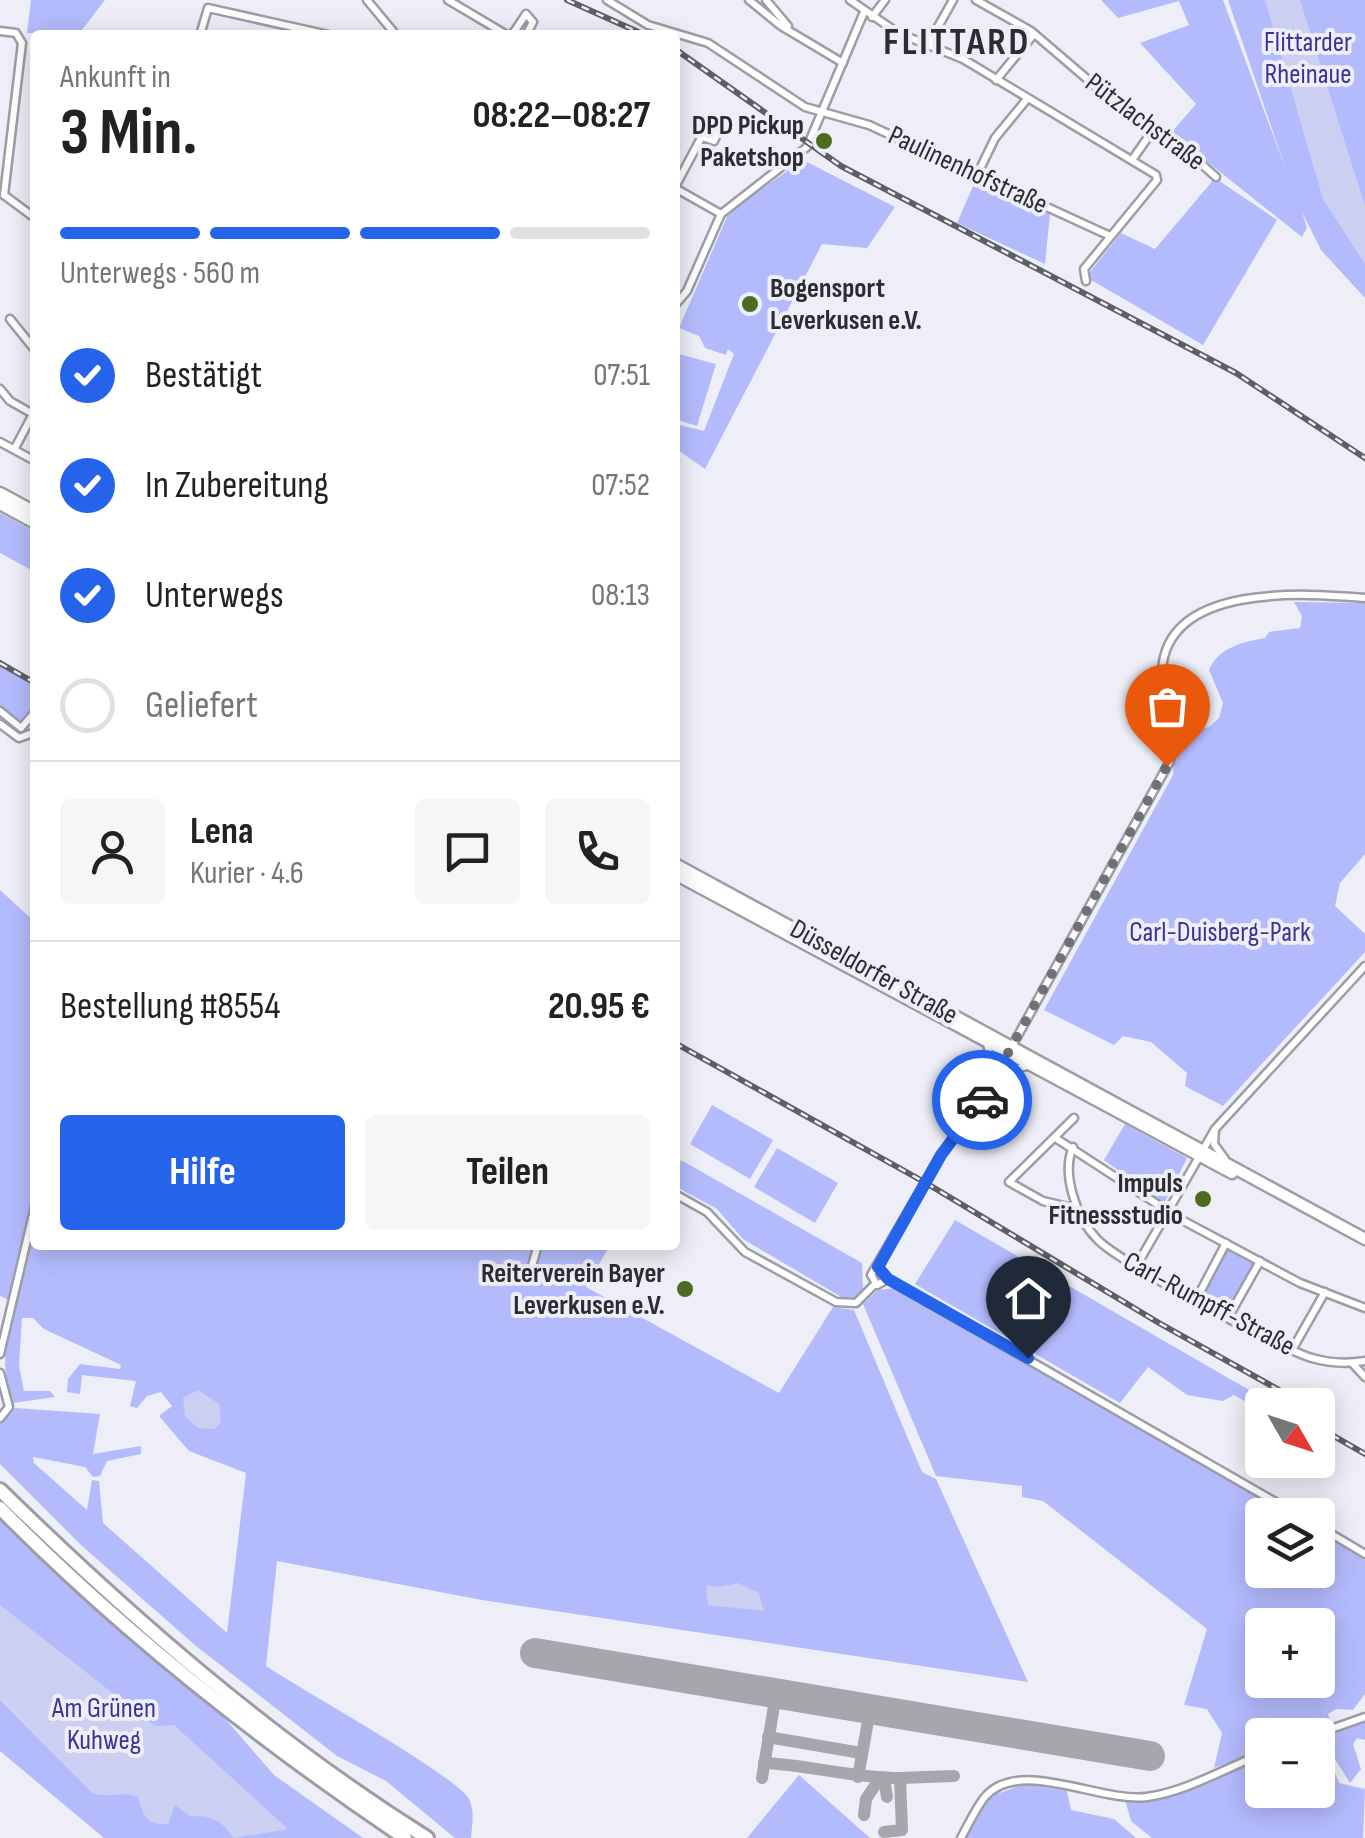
<!DOCTYPE html>
<html lang="de">
<meta charset="utf-8">
<style>
body{margin:0;font-family:"Sofia Sans Condensed",sans-serif;background:#f6f6f6;color:#222;height:100vh;display:flex;flex-direction:column;font-size:38px;white-space:nowrap}
*{box-sizing:border-box;margin:0}
p{font-size:32px;color:#767676}
.icon{flex:none;width:55px;height:55px;fill:none;stroke:currentColor;stroke-width:2;stroke-linecap:round;stroke-linejoin:round}
.map{position:relative;flex:1;overflow:hidden}
.sheet{position:absolute;left:30px;top:30px;width:650px;height:1220px;display:flex;flex-direction:column;background:#fff;border-radius:10px;box-shadow:0 5px 25px #0003}
.sheet>*{flex:none}
.needle{width:65px;rotate:129deg}
.tools{position:absolute;left:1245px;top:1388px;display:grid;gap:20px}
.tools a{display:grid;place-items:center;width:90px;height:90px;border-radius:10px;background:#fff;box-shadow:0 5px 25px #0003;font-size:50px}
.pin{position:absolute;display:grid;place-items:center;width:85px;height:85px;color:#fff;margin:-102px -42px;border-radius:50% 50% 50% 0;rotate:-45deg;box-shadow:0 0 10px #0007}
.pin .icon{rotate:45deg}
.courier{position:absolute;display:grid;place-items:center;width:100px;height:100px;margin:-50px;border:8px solid #2563eb;border-radius:50%;background:#fff;color:#222;box-shadow:0 2px 12px #0007}
.headline em{font-style:normal;font-weight:700}
.headline div{display:flex;flex-direction:column-reverse}
.headline{display:flex;align-items:center;justify-content:space-between;height:170px;padding:0 30px}
h1{font-size:65px;font-weight:700;line-height:75px}
.bar{display:grid;grid-template-columns:repeat(4,1fr);gap:15px 10px;align-content:center;height:120px;padding:0 30px}
.bar i{height:12px;border-radius:8px;background:#e0e0e0}
.bar .selected{background:#2563eb}
.bar p{grid-column:span 4}
.line{display:flex;align-items:center;gap:25px;padding:0 30px;border-top:2px solid #e0e0e0}
.line div{flex:1}
.round{display:grid;place-items:center;flex:none;width:105px;height:105px;border-radius:10px;background:#f6f6f6}
ol{padding:0 30px;list-style:none}
li{display:flex;align-items:center;gap:30px;height:110px}
li p{margin-inline-start:auto}
li .icon{padding:10px;border-radius:50%;background:#2563eb;color:#fff;stroke-width:4}
li:last-child{color:#767676}
li i{width:55px;height:55px;border:5px solid #e0e0e0;border-radius:50%}
.cta{display:flex;gap:20px;margin-top:auto;padding:20px 30px}
.cta a{flex:1;height:115px;border-radius:10px;background:#2563eb;color:#fff;font-size:40px;font-weight:700;line-height:115px;text-align:center}
.cta a+a{background:#f6f6f6;color:#222}
.map>svg:first-child{display:block}
.green{fill:#b4bbfd;fill-rule:evenodd}
.water{fill:#cbd0f2}
.lines{fill:none;stroke-linecap:round;stroke-linejoin:round}
.taxiway{stroke:#a6a6ad;stroke-width:12}
.runway{stroke:#a6a6ad;stroke-width:30}
.minor-casing{stroke:#9c9da5;stroke-width:11}
.major-casing{stroke:#9c9da5;stroke-width:15}
.highway-casing{stroke:#9c9da5;stroke-width:18}
.minor{stroke:#fff;stroke-width:6}
.major{stroke:#fff;stroke-width:10}
.highway{stroke:#fff;stroke-width:12}
.rail-casing{stroke:#5e5f63;stroke-width:6}
.rail{stroke:#edeef7;stroke-width:2.5;stroke-dasharray:8;stroke-linecap:butt}
.done{stroke:#707176;stroke-width:10;stroke-dasharray:0 18}
.route{stroke:#2563eb;stroke-width:12}
.poi-dot{fill:#4d6c21;stroke:#edeef7;stroke-width:4}
.labels{text-anchor:middle;dominant-baseline:central;stroke-width:8;stroke-linejoin:round;paint-order:stroke}
.park-label{font-size:28px;fill:#3a3594;stroke:#edeef7}
.street-label{font-size:28px;fill:#2c2d30;stroke:#edeef7}
.poi-label{font-size:28px;font-weight:bold;fill:#2c2d30;stroke:#edeef7;text-anchor:end}
.district-label{font-size:38px;font-weight:bold;letter-spacing:2.5px;fill:#2c2d30;stroke:#edeef7}
</style>
<div class="map">
<svg width="1365" height="1838" viewBox="0 0 1365 1838">
<rect width="100%" height="100%" fill="#edeef7"/>
<g class="green">
<polygon points="31,0 105,0 78,35 27,33"/>
<polygon points="1101,0 1223,0 1286,170 1228,0 1365,0 1365,298 1321,250 1302,212 1307,228 1302,237 1171,133 1196,104 1140,43 1189,25 1179,1 1118,18"/>
<polygon points="803,160 895,207 867,248 822,244 705,469 675,448 675,424 704,431 734,354 728,349 726,355 705,348 699,336 679,328 729,212"/>
<polygon points="977,177 1050,213 1045,264 957,223"/>
<polygon points="1215,178 1277,220 1203,345 1086,277 1121,233 1155,249"/>
<polygon points="675,353 716,364 697,426 675,419"/>
<polygon points="0,513 35,532 35,572 0,553"/>
<path d="M 1294,602 L 1365,603 L 1365,854 L 1340,883 L 1335,906 L 1365,934 L 1365,952 L 1223,1106 L 1185,1086 L 1187,1073 L 1151,1042 L 1123,1036 L 1114,1045 L 1044,1010 L 1173,775 L 1177,722 L 1186,731 L 1209,727 L 1219,718 L 1223,703 L 1209,670 C 1219,647 1243,642 1265,638 L 1269,632 L 1300,628 L 1302,616 Z"/>
<polygon points="0,665 35,686 35,710 24,726 0,707"/>
<path d="M 0,890 L 35,922 L 35,1245 L 610,1245 L 586,1287 L 779,1393 L 833,1307 L 854,1310 L 922,1472 L 936,1479 L 1028,1682 L 482,1600 L 277,1561 L 266,1666 C 300,1689 457,1776 469,1799 C 475,1811 472,1825 471,1838 L 455,1838 L 386,1781 L 337,1756 L 196,1646 L 82,1546 L 0,1464 L 0,1419 L 15,1408 L 100,1414 L 93,1454 L 141,1446 L 141,1454 L 107,1461 L 100,1476 L 93,1477 L 85,1467 L 33,1457 L 34,1463 L 87,1510 L 92,1480 L 99,1481 L 103,1523 L 227,1633 L 246,1473 L 189,1451 L 159,1416 L 172,1406 L 161,1392 L 147,1396 L 137,1408 L 130,1406 L 136,1381 L 82,1375 L 80,1394 L 67,1392 L 68,1379 L 80,1364 L 120,1369 L 121,1365 L 44,1329 L 33,1318 L 22,1318 L 19,1366 L 24,1391 L 50,1391 L 55,1397 L 13,1403 C 0,1378 6,1331 11,1301 L 0,1296 Z"/>
<polygon points="712,1105 773,1140 750,1179 690,1144"/>
<polygon points="1125,1124 1187,1158 1164,1204 1104,1160"/>
<polygon points="777,1148 838,1183 815,1223 754,1187"/>
<polygon points="681,1160 862,1263 863,1290 857,1297 843,1298 743,1239 717,1209 675,1186 675,1170"/>
<polygon points="955,1220 1275,1405 1262,1405 1262,1411 1234,1395 1223,1401 1187,1395 1148,1367 1120,1403 915,1284"/>
<polygon points="1226,1249 1253,1264 1227,1310 1200,1296"/>
<path d="M 895,1288 L 1289,1515 L 1262,1515 L 1262,1570 L 1318,1570 L 1318,1532 L 1365,1560 L 1365,1694 L 1353,1710 L 1336,1709 L 1328,1714 L 1332,1726 L 1300,1735 L 1262,1735 L 1262,1751 L 1214,1768 L 1222,1733 L 1207,1709 L 1184,1705 L 1207,1629 L 1043,1501 L 1022,1497 L 1022,1486 L 936,1476 L 863,1304 L 878,1290 ZM 1262,1625 L 1318,1625 L 1318,1680 L 1262,1680 Z"/>
<polygon points="0,1516 209,1700 274,1775 363,1838 104,1838 0,1751"/>
<polygon points="1365,1721 1365,1740 1357,1738 1353,1744 1361,1769 1350,1783 1335,1759 1335,1732"/>
<polygon points="1321,1737 1339,1783 1365,1789 1363,1838 1152,1838 1131,1821 1125,1800 1154,1798 1262,1758 1262,1790 1318,1790"/>
<polygon points="799,1775 870,1838 747,1838"/>
<polygon points="1025,1784 1067,1791 1071,1810 1114,1819 1136,1838 965,1838 991,1796"/>
</g>
<g class="water">
<polygon points="1265,0 1300,0 1365,206 1365,264 1323,199"/>
<polygon points="198,1390 219,1404 221,1422 214,1429 198,1428 185,1416 183,1398"/>
<polygon points="738,1583 759,1593 764,1611 708,1605 706,1585 720,1587"/>
<path d="M 0,1605 L 155,1726 L 174,1725 L 288,1829 L 234,1838 C 223,1822 209,1813 191,1817 L 175,1805 L 168,1824 C 145,1824 144,1817 138,1797 C 122,1790 109,1799 92,1793 L 0,1700 Z"/>
</g>
<g class="lines">
<g class="taxiway">
<polyline points="768,1737 861,1753"/>
<path d="M 764,1763 C 810,1765 853,1778 900,1778 L 902,1830 L 884,1832"/>
<polyline points="858,1777 870,1710"/>
<polyline points="762,1778 776,1694"/>
<polyline points="884,1778 887,1797"/>
<polyline points="900,1778 954,1776"/>
<polyline points="864,1815 866,1799 880,1778"/>
</g>
<polyline class="runway" points="535,1653 1150,1756"/>
<defs>
<g id="minor">
<polyline points="367,0 396,35"/>
<polyline points="448,0 507,35"/>
<polyline points="607,0 648,25 708,43 805,107 869,125 1110,236"/>
<polyline points="749,0 781,26 843,63"/>
<polyline points="766,0 788,26"/>
<polyline points="850,0 898,33 963,59 1156,175 1157,180 1084,269 1086,281"/>
<polyline points="976,0 1031,31 1142,126 1187,151 1216,177"/>
<polyline points="872,17 885,0"/>
<polyline points="0,31 16,33 22,43 4,195"/>
<polyline points="200,35 208,8 329,35"/>
<polyline points="512,35 526,14 533,22 526,35"/>
<polyline points="930,41 953,0"/>
<polyline points="996,80 1034,34"/>
<polyline points="1132,160 1151,133"/>
<polyline points="978,173 995,138 1027,99"/>
<polyline points="675,187 710,121 721,126 714,141 702,137"/>
<polyline points="675,188 721,214"/>
<polyline points="4,195 35,218"/>
<polyline points="675,305 687,291 721,214 807,147 864,12"/>
<polyline points="10,319 35,350"/>
<polyline points="0,389 10,401 33,414"/>
<polyline points="0,442 35,461"/>
<polyline points="15,448 34,412"/>
<polyline points="0,711 21,728 35,712"/>
<polyline points="0,724 19,738 35,732"/>
<polyline points="987,1044 995,1074"/>
<polyline points="997,1074 1027,1066"/>
<polyline points="1074,1118 1009,1182 1043,1201 1077,1209"/>
<polyline points="1215,1130 1214,1144 1225,1159"/>
<polyline points="1057,1139 1180,1219 1300,1283 1365,1308"/>
<path d="M 1073,1147 C 1061,1174 1077,1219 1097,1239 C 1117,1261 1280,1349 1312,1358 C 1329,1363 1347,1364 1365,1361"/>
<polyline points="675,1194 707,1212 745,1252 836,1302 856,1303 875,1284"/>
<polyline points="1137,1265 1215,1129 1365,966"/>
<polyline points="529,1276 538,1245"/>
<path d="M 888,1279 L 877,1285 L 871,1275 L 941,1155 L 986,1093 L 1170,761 C 1180,727 1160,703 1162,670 C 1168,583 1304,593 1365,598"/>
<polyline points="888,1279 1298,1515"/>
<polyline points="1197,1298 1226,1243"/>
<polyline points="1229,1316 1260,1261"/>
<polyline points="1292,1350 1325,1292"/>
<polyline points="0,1354 35,1206"/>
<polyline points="1352,1363 1365,1377"/>
<polyline points="0,1373 9,1407 0,1418"/>
<polyline points="1318,1526 1365,1554"/>
<polyline points="1314,1735 1365,1717"/>
<path d="M 961,1838 C 968,1825 975,1810 984,1798 C 1017,1756 1100,1803 1147,1797 C 1185,1792 1226,1768 1262,1754"/>
</g>
<g id="major">
<polyline points="0,493 35,512"/>
<polyline points="0,504 35,523"/>
<polyline points="675,864 1365,1239"/>
<polyline points="675,874 1232,1173"/>
</g>
<g id="highway">
<path d="M 0,1490 C 131,1618 272,1741 427,1838"/>
<path d="M 0,1508 C 122,1632 261,1741 405,1838"/>
</g>
</defs>
<use href="#minor" class="minor-casing"/>
<use href="#major" class="major-casing"/>
<use href="#highway" class="highway-casing"/>
<use href="#minor" class="minor"/>
<use href="#major" class="major"/>
<use href="#highway" class="highway"/>
<defs>
<g id="rail">
<polyline points="567,0 645,35"/>
<polyline points="675,49 841,166 1236,373 1365,458"/>
<polyline points="0,663 35,683"/>
<polyline points="675,1043 926,1183 1159,1323 1306,1405"/>
<polyline points="1318,1427 1365,1454"/>
</g>
</defs>
<use href="#rail" class="rail-casing"/>
<use href="#rail" class="rail"/>
</g>
<g class="lines">
<polyline class="done" points="982,1100 1167,766"/>
<polyline class="route" points="982,1100 941,1155 878,1267 888,1279 1028,1358"/>
</g>
<g class="poi-dot">
<circle cx="824" cy="141" r="10"/>
<circle cx="750" cy="304" r="10"/>
<circle cx="1203" cy="1199" r="10"/>
<circle cx="685" cy="1289" r="10"/>
</g>
<g class="labels">
<g class="park-label">
<text x="1308" y="42">Flittarder<tspan x="1308" dy="32">Rheinaue</tspan></text>
<text x="1220" y="932">Carl-Duisberg-Park</text>
<text x="104" y="1708">Am Grünen<tspan x="104" dy="32">Kuhweg</tspan></text>
</g>
<g class="street-label">
<text transform="translate(1145 122) rotate(37)">Pützlachstraße</text>
<text transform="translate(968 170) rotate(25)">Paulinenhofstraße</text>
<text transform="translate(874 972) rotate(29)">Düsseldorfer Straße</text>
<text transform="translate(1209 1304) rotate(28)">Carl-Rumpff-Straße</text>
</g>
<g class="poi-label">
<text x="804" y="125">DPD Pickup<tspan x="804" dy="32">Paketshop</tspan></text>
<text x="770" y="288" text-anchor="start">Bogensport<tspan x="770" dy="32">Leverkusen e.V.</tspan></text>
<text x="1183" y="1183">Impuls<tspan x="1183" dy="32">Fitnessstudio</tspan></text>
<text x="665" y="1273">Reiterverein Bayer<tspan x="665" dy="32">Leverkusen e.V.</tspan></text>
</g>
<g class="district-label">
<text x="957" y="42">FLITTARD</text>
</g>
</g>
</svg>
<div class="tools">
<a><svg class="needle" viewBox="-14 -14 28 28"><path d="M0-13l5 13h-10z" fill="#e53935"/><path d="M0 13l5-13h-10z" fill="#767676"/></svg></a>
<a><svg class="icon" aria-label="layers" viewBox="0 0 24 24"><path d="M12 4l9 5-9 5-9-5zM3 14l9 5 9-5"/></svg></a>
<a>+</a>
<a>−</a>
</div>
<div class="pin" style="left:1167px;top:766px;background:#ea580c"><svg class="icon" aria-label="bag" viewBox="0 0 24 24"><path d="M5 8h14l-1 12H6zM9 8a3 3 0 0 1 6 0"/></svg></div>
<div class="pin" style="left:1028px;top:1358px;background:#1f2937"><svg class="icon" aria-label="home" viewBox="0 0 24 24"><path d="M3 11l9-7 9 7M6 9v11h12V9"/></svg></div>
<div class="courier" style="left:982px;top:1100px"><svg class="icon" aria-label="car" viewBox="0 0 24 24"><path d="M5 17H2v-5l4-1 3-4h7l3 4 3 1v5h-3M9 17h6M6 11h13"/><circle cx="7" cy="17" r="2"/><circle cx="17" cy="17" r="2"/></svg></div>
<section class="sheet">
<div class="headline"><div><h1>3 Min.</h1><p>Ankunft in</p></div><em>08:22–08:27</em></div>
<div class="bar"><i class="selected"></i><i class="selected"></i><i class="selected"></i><i></i><p>Unterwegs · 560 m</p></div>
<ol>
<li><svg class="icon" aria-label="check" viewBox="0 0 24 24"><path d="M5 12l5 5 9-10"/></svg>Bestätigt<p>07:51</p></li>
<li><svg class="icon" aria-label="check" viewBox="0 0 24 24"><path d="M5 12l5 5 9-10"/></svg>In Zubereitung<p>07:52</p></li>
<li><svg class="icon" aria-label="check" viewBox="0 0 24 24"><path d="M5 12l5 5 9-10"/></svg>Unterwegs<p>08:13</p></li>
<li><i></i>Geliefert</li>
</ol>
<div class="line" style="height:180px"><a class="round"><svg class="icon" aria-label="person" viewBox="0 0 24 24"><circle cx="12" cy="8" r="4"/><path d="M4 21q1-7 8-7t8 7"/></svg></a><div><b>Lena</b><p>Kurier · 4.6</p></div><a class="round"><svg class="icon" aria-label="chat" viewBox="0 0 24 24"><path d="M4 5h16v11H9l-5 4z"/></svg></a><a class="round"><svg class="icon" aria-label="phone" viewBox="0 0 24 24"><path d="M5 4h4l2 5-3 2q2 4 5 5l2-3 5 2v4C11 20 4 13 5 4z"/></svg></a></div>
<div class="line" style="height:130px"><div>Bestellung #8554</div><b>20.95 €</b></div>
<div class="cta"><a>Hilfe</a><a>Teilen</a></div>
</section>
</div>
